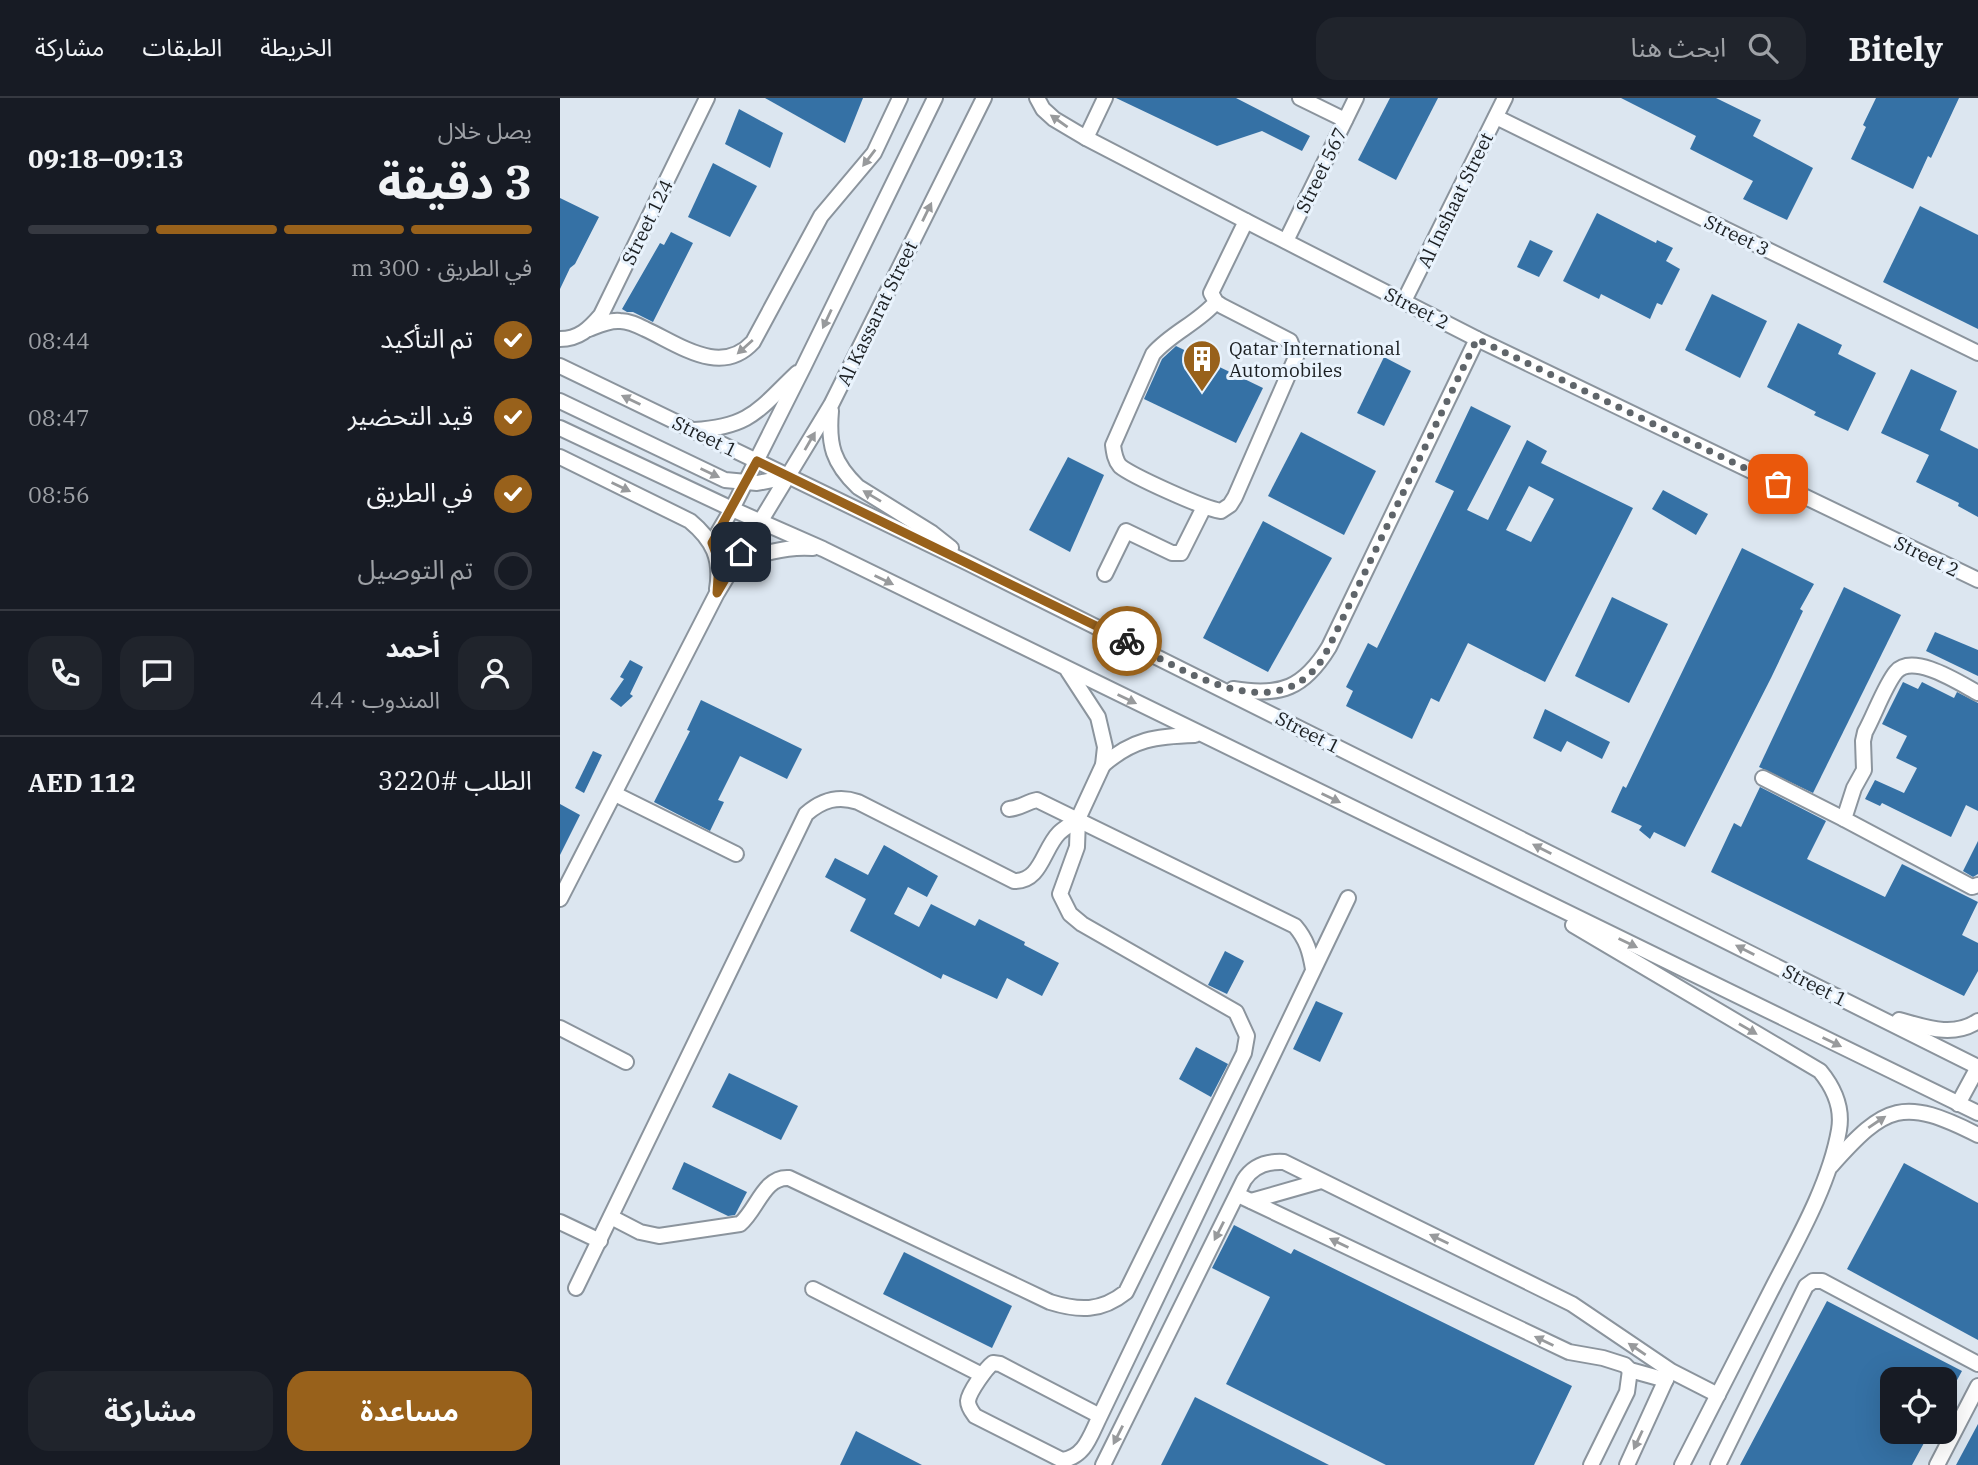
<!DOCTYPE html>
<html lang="ar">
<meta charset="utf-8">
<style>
body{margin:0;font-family:"IBM Plex Serif","Noto Sans Arabic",serif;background:#20242c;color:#f1f3f6;direction:rtl;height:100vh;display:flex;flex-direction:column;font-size:26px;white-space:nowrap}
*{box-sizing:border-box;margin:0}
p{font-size:23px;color:#9ea1a6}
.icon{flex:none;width:38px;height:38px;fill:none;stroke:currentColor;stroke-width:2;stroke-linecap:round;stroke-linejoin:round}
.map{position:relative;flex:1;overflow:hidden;direction:ltr}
.side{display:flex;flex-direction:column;background:#171b24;width:560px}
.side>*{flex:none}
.tools{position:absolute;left:1320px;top:1269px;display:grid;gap:14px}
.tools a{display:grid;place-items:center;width:77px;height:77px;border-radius:14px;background:#171b24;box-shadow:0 7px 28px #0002;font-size:35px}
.pin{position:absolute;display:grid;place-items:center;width:60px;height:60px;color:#fff;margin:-30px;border-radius:14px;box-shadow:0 4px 10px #0006}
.courier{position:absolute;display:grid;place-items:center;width:70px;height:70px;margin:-35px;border:5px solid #98611b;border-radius:50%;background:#fff;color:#222;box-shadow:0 2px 9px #0007}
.head em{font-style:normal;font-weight:700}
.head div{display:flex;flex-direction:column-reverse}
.head{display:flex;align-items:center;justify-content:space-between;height:119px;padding:0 28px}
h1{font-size:46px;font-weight:700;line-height:52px}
.bar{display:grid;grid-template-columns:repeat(4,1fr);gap:10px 7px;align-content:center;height:84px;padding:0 28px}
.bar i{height:9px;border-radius:5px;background:#363941}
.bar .on{background:#98611b}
.bar p{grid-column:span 4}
.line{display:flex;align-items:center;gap:18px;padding:0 28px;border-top:2px solid #363941}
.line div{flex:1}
.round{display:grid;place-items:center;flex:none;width:74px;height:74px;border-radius:21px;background:#20242c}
ol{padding:0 28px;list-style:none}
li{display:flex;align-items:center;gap:21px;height:77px}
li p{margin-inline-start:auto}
li .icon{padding:7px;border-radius:50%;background:#98611b;color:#fff;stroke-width:4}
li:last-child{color:#9ea1a6}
li i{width:38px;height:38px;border:4px solid #363941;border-radius:50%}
.action{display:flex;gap:14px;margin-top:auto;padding:14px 28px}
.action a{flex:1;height:80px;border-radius:21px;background:#98611b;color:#fff;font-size:28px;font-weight:700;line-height:80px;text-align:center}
.action a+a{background:#20242c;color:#f1f3f6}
header{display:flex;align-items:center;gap:42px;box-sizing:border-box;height:98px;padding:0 35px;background:#171b24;border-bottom:2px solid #363941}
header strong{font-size:33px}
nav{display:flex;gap:38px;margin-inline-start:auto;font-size:24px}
.search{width:490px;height:63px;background:#20242c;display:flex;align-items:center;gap:18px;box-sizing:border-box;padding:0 24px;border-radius:21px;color:#9ea1a6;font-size:26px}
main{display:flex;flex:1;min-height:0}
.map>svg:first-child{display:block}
.building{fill:#3571a5;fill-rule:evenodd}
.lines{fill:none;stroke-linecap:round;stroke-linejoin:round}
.minor-casing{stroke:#8b949d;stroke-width:18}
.minor{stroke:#fff;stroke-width:14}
.oneway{fill:#989a9c}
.done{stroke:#5f656a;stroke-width:7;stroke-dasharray:0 12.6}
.route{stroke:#98611b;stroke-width:9}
.labels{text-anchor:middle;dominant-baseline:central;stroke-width:6;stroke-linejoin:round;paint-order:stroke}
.street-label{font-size:19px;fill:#1b1f22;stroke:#e9f3fd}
.poi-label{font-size:19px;fill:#1b1f22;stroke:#e9f3fd;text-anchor:start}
</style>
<header>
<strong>Bitely</strong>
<div class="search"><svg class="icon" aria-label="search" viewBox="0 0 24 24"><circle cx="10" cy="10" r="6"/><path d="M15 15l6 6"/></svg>ابحث هنا</div>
<nav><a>الخريطة</a><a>الطبقات</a><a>مشاركة</a></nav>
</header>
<main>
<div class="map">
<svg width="1418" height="1367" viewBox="0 0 1418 1367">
<rect width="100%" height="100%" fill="#dce6f0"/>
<g class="building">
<polygon points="205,0 303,0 285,45"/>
<polygon points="556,0 676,0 750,38 742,53 702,33 657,48"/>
<polygon points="830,0 878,0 836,82 798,62"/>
<polygon points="1061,0 1156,0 1201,22 1193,38 1253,70 1227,122 1183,101 1193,83 1130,51 1136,38"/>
<polygon points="1316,0 1399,0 1371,60 1368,58 1353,91 1291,61 1306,29 1303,27"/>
<polygon points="179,11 223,35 210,70 165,46"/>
<polygon points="153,65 197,88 170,139 128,119"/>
<polygon points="0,100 39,119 15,166 10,170 0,191"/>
<polygon points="1360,108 1418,137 1418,231 1323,184"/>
<polygon points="1037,115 1096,145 1097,142 1113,150 1106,163 1120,171 1102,207 1097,205 1090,221 1041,196 1039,201 1003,183"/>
<polygon points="111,134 133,145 93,224 73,214 67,214 62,211 100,145 104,147"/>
<polygon points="970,142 993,153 979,179 957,169"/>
<polygon points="1152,196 1207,223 1180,280 1125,252"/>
<polygon points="1238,225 1282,247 1278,256 1316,275 1288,333 1254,317 1256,314 1207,289"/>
<polygon points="616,248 703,290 676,345 584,301 602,261"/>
<polygon points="824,259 851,273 824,328 797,315"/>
<polygon points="1351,271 1397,293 1380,332 1418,351 1418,419 1398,408 1399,405 1356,384 1369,357 1321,335"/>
<path d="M 911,308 L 951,328 L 907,412 L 928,422 L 967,342 L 987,353 L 981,365 L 1073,410 L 985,584 L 908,545 L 879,604 L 871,600 L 852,641 L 786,608 L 793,593 L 786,589 L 808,545 L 817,550 L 894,393 L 875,384 ZM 969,388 L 994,401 L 971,444 L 946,432 Z"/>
<polygon points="741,334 816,373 784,437 708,398"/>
<polygon points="508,359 544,377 510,454 469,432"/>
<polygon points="1103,392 1148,416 1136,437 1092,411"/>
<polygon points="703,423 772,460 708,574 643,540"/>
<polygon points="1182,450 1254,486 1240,511 1243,513 1211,580 1125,749 1094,734 1090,741 1079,732 1082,728 1051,714 1063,688 1066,690"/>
<polygon points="1284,489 1341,517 1253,695 1199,669"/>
<polygon points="1052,499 1108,526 1069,605 1015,578"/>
<polygon points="1375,534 1418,552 1418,578 1366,553"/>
<polygon points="70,562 83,569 70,596 73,598 61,609 50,601 64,581 60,579"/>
<polygon points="1343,584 1358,591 1362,584 1394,600 1397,594 1418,605 1418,713 1406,707 1391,739 1322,705 1320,708 1305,701 1315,682 1344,695 1357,670 1336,660 1347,638 1322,626"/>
<polygon points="141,602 242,651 227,681 180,658 158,702 164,704 150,733 94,704 130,633 127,632"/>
<polygon points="985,611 1050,644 1042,661 1007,643 1001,654 973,640"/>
<polygon points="33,653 42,657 24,695 15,690"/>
<polygon points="1200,689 1266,723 1247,761 1325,799 1342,766 1418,804 1402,837 1418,845 1418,873 1404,898 1151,774 1174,725 1181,729"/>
<polygon points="0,706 20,717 0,757"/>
<polygon points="1418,743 1418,776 1413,779 1403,773"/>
<polygon points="324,747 378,778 367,799 348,789 334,816 359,829 371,806 415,828 419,821 465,844 464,847 499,865 482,898 447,880 437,901 383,876 381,881 290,833 306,801 265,779 275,760 308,777"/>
<polygon points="665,853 684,863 667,896 648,887"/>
<polygon points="756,903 783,915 760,964 733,951"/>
<polygon points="636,949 668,966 651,999 619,981"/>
<polygon points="169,975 238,1008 221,1042 152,1009"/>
<polygon points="124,1064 187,1094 175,1117 168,1118 112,1091"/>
<polygon points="1344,1065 1418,1105 1418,1242 1287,1171"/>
<polygon points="674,1127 731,1156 734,1151 1012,1288 974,1367 826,1367 666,1286 710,1199 652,1170"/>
<polygon points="344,1154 452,1208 432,1250 323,1196"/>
<polygon points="1267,1203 1402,1273 1384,1306 1384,1281 1332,1281 1332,1334 1370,1334 1352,1367 1180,1367"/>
<polygon points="635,1299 769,1367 601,1367"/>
<polygon points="1418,1326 1418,1367 1396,1367"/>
<polygon points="296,1333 362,1367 280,1367"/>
</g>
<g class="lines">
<defs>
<g id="minor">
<polyline points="477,0 483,11 494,21 526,40 686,123 917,241 1418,482"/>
<polyline points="740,0 785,22"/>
<polyline points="936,19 1418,255"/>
<polyline points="526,40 545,0"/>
<polyline points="726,143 796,0"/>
<polyline points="844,203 945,0"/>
<path d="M 656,204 C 638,225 611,235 593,256 L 553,347 C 554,355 555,362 560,368 C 572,378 645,411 661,413 L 670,407 L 675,399 L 736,259 L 730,243 L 662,208 L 656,204 L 651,195 L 686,123"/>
<path d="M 29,231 C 39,227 49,222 60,223 C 69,223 77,227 85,231 C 120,247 161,279 193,244 L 261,118 L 314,55 L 340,0"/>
<path d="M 0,241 C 19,241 29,231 41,217 L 147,0"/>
<polyline points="0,268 408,465 1418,969"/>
<polyline points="0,303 165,382 197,385 228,379"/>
<path d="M 271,313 C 268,347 273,365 298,389 L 372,435 L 391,450"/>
<polyline points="0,330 172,411 263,451 1418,1015"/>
<path d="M 134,332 C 191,329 199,311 237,275"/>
<path d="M 0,359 L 130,423 C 153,442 162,461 157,491"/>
<polyline points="152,445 172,411 244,268 375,0"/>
<path d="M 173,468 C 199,456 224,448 253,450"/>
<polyline points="545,476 566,433 612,455 621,455 644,409"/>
<path d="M 673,591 C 721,599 744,590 769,549 L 917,241"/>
<path d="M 1418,595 C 1401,586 1353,554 1336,574 C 1325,587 1314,618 1305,634 L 1303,643 L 1304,672 L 1294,690 L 1284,721 L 1412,789 L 1418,787"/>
<path d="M 543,667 C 573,641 596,638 635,637"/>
<polyline points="1203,680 1284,721"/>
<polyline points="55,696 176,756"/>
<path d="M 449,711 C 461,710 466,704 477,702 L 735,828 C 747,842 750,854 753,871"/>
<polyline points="0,801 157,495 271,307 424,0"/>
<path d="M 1013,827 L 1260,973 C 1274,990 1283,1009 1279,1032 C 1270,1084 1239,1139 1215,1185 C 1184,1246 1153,1306 1122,1367"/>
<path d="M 1339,922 C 1365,929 1393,940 1418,923"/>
<polyline points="0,930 66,964"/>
<polyline points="1398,1006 1418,969"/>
<path d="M 1271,1068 C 1326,1006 1343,999 1418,1037"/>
<polyline points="678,1097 1009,1254 1043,1260 1065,1267 1070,1272 1106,1282"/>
<polyline points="691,1103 761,1083"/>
<path d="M 51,1119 L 80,1134 L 99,1138 L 180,1126 C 197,1112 204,1078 229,1080 L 490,1204 C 519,1213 541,1214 566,1194 L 684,955 L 687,938 L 676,914 L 522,826 L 510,816 L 500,796 L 517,749 L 518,721 L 543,667 L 545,649 L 538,619 L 508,573"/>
<polyline points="0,1124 40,1143"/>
<path d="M 16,1190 L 246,716 C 262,702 278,697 298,704 L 454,783 C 481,784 483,751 499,735 C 504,730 512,726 518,721"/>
<polyline points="253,1191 422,1277"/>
<path d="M 540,1318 L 440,1266 L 433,1265 C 426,1270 409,1294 408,1303 C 408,1309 412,1314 415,1318 L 502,1362 C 525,1359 530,1338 540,1318 L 753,873 L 788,800"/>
<path d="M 543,1367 L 684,1082 C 693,1068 707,1063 724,1064 L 1012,1206 L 1111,1273 L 1158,1297"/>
<polyline points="1031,1367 1067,1294 1070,1272"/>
<polyline points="1067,1367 1108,1277"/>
<polyline points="1158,1367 1246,1188 1253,1183 1262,1183 1418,1266"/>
<polyline points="1377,1367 1418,1288"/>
</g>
</defs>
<use href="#minor" class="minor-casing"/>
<use href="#minor" class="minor"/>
</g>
<defs><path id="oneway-solid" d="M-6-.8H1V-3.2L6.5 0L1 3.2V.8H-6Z" transform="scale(1.75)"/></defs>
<g class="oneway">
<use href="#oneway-solid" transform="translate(499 23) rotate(-145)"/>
<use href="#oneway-solid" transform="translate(309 60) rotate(127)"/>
<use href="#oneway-solid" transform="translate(367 114) rotate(-64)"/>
<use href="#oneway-solid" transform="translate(267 221) rotate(115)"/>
<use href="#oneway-solid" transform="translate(185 249) rotate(138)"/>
<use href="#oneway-solid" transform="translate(71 302) rotate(-154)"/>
<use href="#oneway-solid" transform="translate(250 343) rotate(-60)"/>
<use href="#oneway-solid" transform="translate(150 375) rotate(25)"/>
<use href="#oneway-solid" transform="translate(61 389) rotate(26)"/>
<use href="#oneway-solid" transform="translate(312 398) rotate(-149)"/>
<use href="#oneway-solid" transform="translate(324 482) rotate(26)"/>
<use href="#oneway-solid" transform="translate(567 601) rotate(26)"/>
<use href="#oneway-solid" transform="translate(771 700) rotate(26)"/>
<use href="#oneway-solid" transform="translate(982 751) rotate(-153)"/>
<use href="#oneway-solid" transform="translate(1068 845) rotate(26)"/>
<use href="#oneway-solid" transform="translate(1185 852) rotate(-153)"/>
<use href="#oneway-solid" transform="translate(1188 931) rotate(30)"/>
<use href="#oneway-solid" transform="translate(1272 944) rotate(26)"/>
<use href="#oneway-solid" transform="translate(1317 1024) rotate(-34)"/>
<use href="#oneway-solid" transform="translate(659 1133) rotate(117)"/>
<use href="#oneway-solid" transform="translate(879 1141) rotate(-154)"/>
<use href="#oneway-solid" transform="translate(779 1145) rotate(-154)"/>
<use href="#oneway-solid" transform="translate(984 1243) rotate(-154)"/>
<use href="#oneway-solid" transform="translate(1077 1251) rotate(-146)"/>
<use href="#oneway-solid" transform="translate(558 1337) rotate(117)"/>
<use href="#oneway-solid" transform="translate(1078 1342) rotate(115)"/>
</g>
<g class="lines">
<path class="done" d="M 567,543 C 616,568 700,624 751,575 C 759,568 764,558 769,549 L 917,241 L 1218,386"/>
<polyline class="route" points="181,454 157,495 159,464 152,445 197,363 567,543"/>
</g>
<defs>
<symbol id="building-pin" viewBox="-11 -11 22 30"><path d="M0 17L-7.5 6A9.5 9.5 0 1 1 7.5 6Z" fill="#98611b" stroke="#e9f3fd"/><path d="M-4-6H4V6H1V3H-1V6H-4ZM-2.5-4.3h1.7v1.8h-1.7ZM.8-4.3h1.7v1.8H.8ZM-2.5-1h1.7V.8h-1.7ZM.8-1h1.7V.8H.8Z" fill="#fff"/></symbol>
</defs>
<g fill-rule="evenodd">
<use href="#building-pin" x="620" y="239" width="44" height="60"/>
</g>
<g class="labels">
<g class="street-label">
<text transform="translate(761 72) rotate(-64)">Street 567</text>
<text transform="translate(895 102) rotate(-64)">Al Inshaat Street</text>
<text transform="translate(87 124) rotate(-64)">Street 124</text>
<text transform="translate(1177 137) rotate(26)">Street 3</text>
<text transform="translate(857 210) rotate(27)">Street 2</text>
<text transform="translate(317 215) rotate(-64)">Al Kassarat Street</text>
<text transform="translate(145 338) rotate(26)">Street 1</text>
<text transform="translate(1367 458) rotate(26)">Street 2</text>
<text transform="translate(748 634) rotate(27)">Street 1</text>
<text transform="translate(1255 887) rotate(27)">Street 1</text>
</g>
<g class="poi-label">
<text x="669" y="250">Qatar International<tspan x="669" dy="22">Automobiles</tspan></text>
</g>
</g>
</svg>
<div class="tools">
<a><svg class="icon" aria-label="locate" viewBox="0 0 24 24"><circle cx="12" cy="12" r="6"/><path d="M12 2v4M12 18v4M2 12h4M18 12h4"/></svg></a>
</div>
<div class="pin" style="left:1218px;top:386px;background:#ea580c"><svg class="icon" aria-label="bag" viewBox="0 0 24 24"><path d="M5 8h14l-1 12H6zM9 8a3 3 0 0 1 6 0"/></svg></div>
<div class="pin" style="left:181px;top:454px;background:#1f2937"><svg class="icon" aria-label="home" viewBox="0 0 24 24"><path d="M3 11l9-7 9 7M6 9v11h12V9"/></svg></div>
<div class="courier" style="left:567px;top:543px"><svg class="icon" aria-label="bike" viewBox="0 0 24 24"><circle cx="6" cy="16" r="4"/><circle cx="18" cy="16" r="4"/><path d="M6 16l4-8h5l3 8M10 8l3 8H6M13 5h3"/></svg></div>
</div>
<section class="side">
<div class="head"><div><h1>3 دقيقة</h1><p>يصل خلال</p></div><em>09:13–09:18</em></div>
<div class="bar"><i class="on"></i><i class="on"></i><i class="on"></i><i></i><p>في الطريق · 300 m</p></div>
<ol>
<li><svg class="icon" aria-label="check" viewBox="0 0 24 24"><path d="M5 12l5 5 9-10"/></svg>تم التأكيد<p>08:44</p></li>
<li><svg class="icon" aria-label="check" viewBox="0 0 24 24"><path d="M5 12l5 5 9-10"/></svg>قيد التحضير<p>08:47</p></li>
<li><svg class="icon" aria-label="check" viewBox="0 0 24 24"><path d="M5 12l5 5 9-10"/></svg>في الطريق<p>08:56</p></li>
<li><i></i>تم التوصيل</li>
</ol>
<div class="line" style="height:126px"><a class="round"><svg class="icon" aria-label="person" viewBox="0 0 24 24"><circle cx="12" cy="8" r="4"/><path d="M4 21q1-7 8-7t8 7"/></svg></a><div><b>أحمد</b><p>المندوب · 4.4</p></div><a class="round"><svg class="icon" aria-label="chat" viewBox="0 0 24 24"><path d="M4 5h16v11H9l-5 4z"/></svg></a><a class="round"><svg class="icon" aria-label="phone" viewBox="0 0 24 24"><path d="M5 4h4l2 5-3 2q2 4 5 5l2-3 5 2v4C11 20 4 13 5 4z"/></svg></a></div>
<div class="line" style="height:91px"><div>الطلب #3220</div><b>AED 112</b></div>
<div class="action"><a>مساعدة</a><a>مشاركة</a></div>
</section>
</main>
